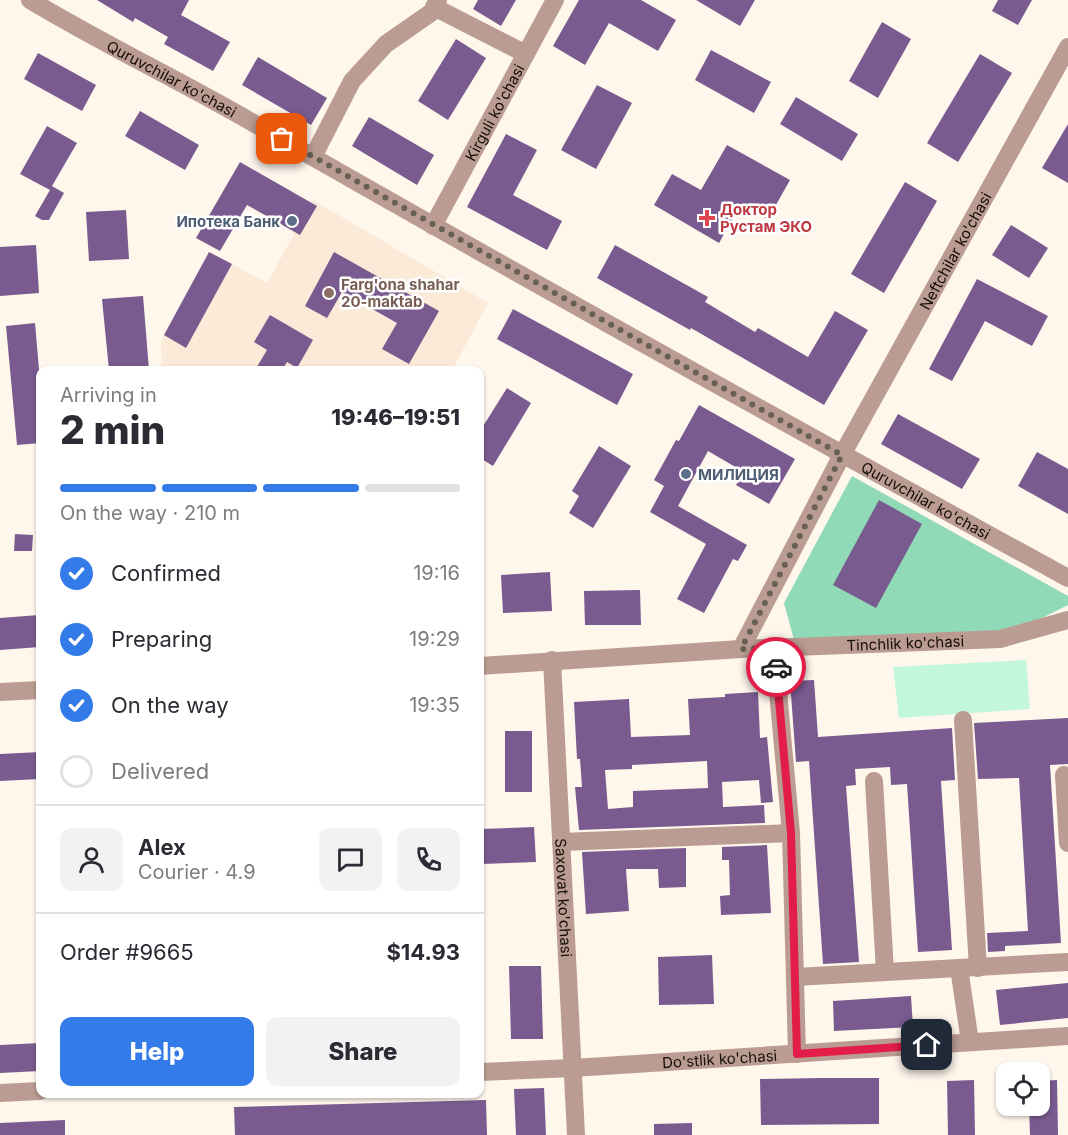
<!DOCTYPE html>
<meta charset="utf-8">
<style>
body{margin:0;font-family:Inter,sans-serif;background:#f2f2f3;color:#2b2b33;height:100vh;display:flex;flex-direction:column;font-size:22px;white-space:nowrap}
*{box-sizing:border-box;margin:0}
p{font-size:20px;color:#7c7c81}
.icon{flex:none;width:33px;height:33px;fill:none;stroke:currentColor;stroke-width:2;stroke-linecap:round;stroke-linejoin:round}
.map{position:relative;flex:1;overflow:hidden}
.details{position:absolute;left:36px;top:366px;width:448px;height:732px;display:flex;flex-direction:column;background:#fff;border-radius:12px;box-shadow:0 2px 4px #0004}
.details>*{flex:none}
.tools{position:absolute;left:996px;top:1062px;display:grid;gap:12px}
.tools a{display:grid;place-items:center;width:54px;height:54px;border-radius:12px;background:#fff;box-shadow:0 2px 4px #0004;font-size:30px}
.pin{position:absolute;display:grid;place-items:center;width:51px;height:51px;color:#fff;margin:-26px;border-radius:12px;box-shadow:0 3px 9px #0006}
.courier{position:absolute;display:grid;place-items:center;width:60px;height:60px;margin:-30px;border:4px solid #e11d48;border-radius:50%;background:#fff;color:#222;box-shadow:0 2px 8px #0007}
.headline em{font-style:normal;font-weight:800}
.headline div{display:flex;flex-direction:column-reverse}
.headline{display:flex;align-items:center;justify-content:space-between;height:102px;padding:0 24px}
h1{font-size:39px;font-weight:800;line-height:45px}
.bar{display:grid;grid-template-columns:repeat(4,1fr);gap:9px 6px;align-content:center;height:72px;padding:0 24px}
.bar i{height:8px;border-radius:4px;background:#e1e1e2}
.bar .current{background:#327be8}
.bar p{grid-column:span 4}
.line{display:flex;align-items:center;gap:15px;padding:0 24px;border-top:2px solid #e1e1e2}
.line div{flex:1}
.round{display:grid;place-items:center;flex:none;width:63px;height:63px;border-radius:12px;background:#f2f2f3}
ol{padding:0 24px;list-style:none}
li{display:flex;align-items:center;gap:18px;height:66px}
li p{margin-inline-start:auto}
li .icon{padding:6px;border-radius:50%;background:#327be8;color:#fff;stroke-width:4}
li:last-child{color:#7c7c81}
li i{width:33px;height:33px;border:3px solid #e1e1e2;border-radius:50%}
.cta{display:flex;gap:12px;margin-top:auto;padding:12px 24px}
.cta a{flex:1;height:69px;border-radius:12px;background:#327be8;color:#fff;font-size:24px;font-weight:800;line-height:69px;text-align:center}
.cta a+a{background:#f2f2f3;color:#2b2b33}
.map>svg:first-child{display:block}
.built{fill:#fbead7}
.green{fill:#c2f7dd}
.forest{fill:#91dab8}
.building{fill:#7a5b90;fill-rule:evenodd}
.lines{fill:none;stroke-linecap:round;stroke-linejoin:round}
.minor{stroke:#ba9c92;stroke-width:18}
.done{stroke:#686056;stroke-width:6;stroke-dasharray:0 10.8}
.route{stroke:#e11d48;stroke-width:8}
.health-dot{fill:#e0444e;stroke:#fff;stroke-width:2}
.service-dot{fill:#5c6f8a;stroke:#fff;stroke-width:2}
.education-dot{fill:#8d6e63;stroke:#fff;stroke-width:2}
.labels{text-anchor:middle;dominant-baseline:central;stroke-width:5;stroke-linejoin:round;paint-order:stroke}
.street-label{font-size:15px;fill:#160f06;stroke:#fff}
.health-label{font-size:15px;font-weight:bold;fill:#be3a42;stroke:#fff;text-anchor:start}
.service-label{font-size:15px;font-weight:bold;fill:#4e5e75;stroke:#fff;text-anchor:end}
.education-label{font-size:15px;font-weight:bold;fill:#785e54;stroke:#fff;text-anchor:start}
</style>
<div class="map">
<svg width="1068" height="1135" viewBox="0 0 1068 1135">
<rect width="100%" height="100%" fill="#fff6ec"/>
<polygon class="built" points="313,200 488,303 452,370 162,370 161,341 209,252 267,283"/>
<polygon class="green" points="1026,660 1030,709 899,718 893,667"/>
<polygon class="forest" points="852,476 1068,596 1068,605 1002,638 796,647 784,603"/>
<g class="building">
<polygon points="97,0 189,0 181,15 230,42 213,71 164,44 168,37 135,18 133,22"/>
<polygon points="478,0 516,0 501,26 473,9"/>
<polygon points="579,0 641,0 676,20 658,51 609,23 585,65 553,46"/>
<polygon points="696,0 755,0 740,26"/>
<polygon points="998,0 1032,0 1018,25 992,11"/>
<polygon points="882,22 911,39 878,98 849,81"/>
<polygon points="456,39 486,58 448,120 418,101"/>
<polygon points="711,50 771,82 754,113 695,80"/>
<polygon points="38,53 96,85 82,111 24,79"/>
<polygon points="980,54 1012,73 958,162 927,143"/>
<polygon points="258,57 327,98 311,125 242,85"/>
<polygon points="597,85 632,103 596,169 561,150"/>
<polygon points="796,97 858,134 842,161 780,124"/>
<polygon points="140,111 199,145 185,170 125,136"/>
<polygon points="369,117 434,155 417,185 352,146"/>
<polygon points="1068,124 1068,183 1042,168"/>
<polygon points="47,126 77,143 52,186 64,193 49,220 42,220 35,216 50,190 20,174"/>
<polygon points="506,134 537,150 513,195 562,221 547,250 467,207"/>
<polygon points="727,145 790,180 768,219 741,204 719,243 654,205 672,174 701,190"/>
<polygon points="240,162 317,206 300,235 247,205 220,251 196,238"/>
<polygon points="905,182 937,201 884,293 851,274"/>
<polygon points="126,210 129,259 89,261 86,212"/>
<polygon points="1011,225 1048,248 1029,278 992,255"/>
<polygon points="36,245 39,293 0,296 0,247"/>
<polygon points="615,245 708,297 705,302 755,332 758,328 808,357 835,311 868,330 824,405 691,328 690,330 597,278"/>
<polygon points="209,252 232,264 186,348 164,335"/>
<polygon points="334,252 439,311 409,364 382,349 397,323 342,292 327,318 305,306"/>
<polygon points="977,279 1048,316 1032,346 985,321 952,381 929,369"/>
<polygon points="143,296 149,370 109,370 102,299"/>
<polygon points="513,309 633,374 617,405 497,339"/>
<polygon points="270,315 313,340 297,368 287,362 282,370 255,370 267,350 254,342"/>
<polygon points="35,323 40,381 40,443 17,445 6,326"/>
<polygon points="507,388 531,403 493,466 480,458 480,431"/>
<polygon points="699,405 795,459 769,504 736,485 744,472 708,451 678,506 747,545 738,561 733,559 704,613 677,599 706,544 650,512 664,486 654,480 676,440 679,441"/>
<polygon points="898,414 980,459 962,489 881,444"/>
<polygon points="599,446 631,466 593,528 569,513 579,496 572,491"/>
<polygon points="1037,452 1068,469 1068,514 1018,486"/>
<polygon points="879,500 922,524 876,608 833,585"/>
<polygon points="15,534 33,535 32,551 14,551"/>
<polygon points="550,572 552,611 503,613 501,575"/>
<polygon points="640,590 641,625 585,625 584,591"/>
<polygon points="39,615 40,647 0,650 0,618"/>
<polygon points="814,680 818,737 952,728 955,780 941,781 952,950 918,952 907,784 891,785 890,767 855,769 856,785 846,786 859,962 823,964 809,761 796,762 790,681"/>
<path d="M 758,692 L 760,738 L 767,737 L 773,802 L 761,803 L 759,780 L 722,782 L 723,807 L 764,805 L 765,823 L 579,830 L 575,787 L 582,787 L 580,759 L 577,759 L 574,702 L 629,699 L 631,737 L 690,735 L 688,699 L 725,697 L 725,694 ZM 707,761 L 708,788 L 633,791 L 633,807 L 608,809 L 605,770 L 632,769 L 632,765 Z"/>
<polygon points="1068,718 1068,764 1050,765 1061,943 1005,946 1005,951 988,952 987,933 1028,931 1019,778 978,779 974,723"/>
<rect x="505" y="731" width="27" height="61"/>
<polygon points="40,752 40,779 0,781 0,754"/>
<polygon points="534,827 536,862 481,864 480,829"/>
<polygon points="767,845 771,913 721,915 720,896 730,895 729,860 722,860 722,847"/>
<polygon points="686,848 686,887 659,888 658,869 626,869 629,911 586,914 582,852"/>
<polygon points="712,955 714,1004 659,1005 658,957"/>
<polygon points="509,966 541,966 543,1039 511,1039"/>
<polygon points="1068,983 1068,1018 1000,1025 996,990"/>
<polygon points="911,996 913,1027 834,1031 833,1001"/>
<polygon points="40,1043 40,1071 0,1073 0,1045"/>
<polygon points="822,1078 879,1078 879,1124 761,1125 760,1079"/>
<polygon points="974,1080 975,1135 948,1135 947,1081"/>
<polygon points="1057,1080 1058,1135 1030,1135 1029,1106 1040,1106 1040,1081"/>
<polygon points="544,1088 546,1135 516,1135 514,1089"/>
<polygon points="486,1100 487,1135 235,1135 234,1107"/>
<polygon points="65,1120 65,1135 0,1135 0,1123"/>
<polygon points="692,1123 692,1135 654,1135 654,1124"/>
</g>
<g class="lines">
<g class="minor">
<path id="s1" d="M 30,0 C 103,44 181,81 255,124 C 524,278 795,429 1068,578"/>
<polyline points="434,7 526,54"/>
<polyline points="313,157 352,81 386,44 432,12 438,0"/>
<path id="s2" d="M 433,226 L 555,0"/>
<polyline points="774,648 791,833"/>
<path id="s3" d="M 741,649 L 842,455 L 1068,47"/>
<path id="s4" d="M 552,660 L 576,1135"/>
<path id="s5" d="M 480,666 L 741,649 L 1000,639 L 1068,620"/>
<polyline points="0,692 40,690"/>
<polyline points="963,720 978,968"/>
<polyline points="1064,775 1068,843"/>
<polyline points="874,781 885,972"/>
<polyline points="561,842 791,833 797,1054"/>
<polyline points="959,968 970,1042"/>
<polyline points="795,977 1068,962"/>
<path id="s6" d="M 480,1072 L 573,1068 L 1068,1036"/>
<polyline points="0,1093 40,1091"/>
</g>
</g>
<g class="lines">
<polyline class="done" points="282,139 842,455 741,649 774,648 776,667"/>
<polyline class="route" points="776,667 791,833 797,1054 927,1045"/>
</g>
<path class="health-dot" d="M704 209h6v6h6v6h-6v6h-6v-6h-6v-6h6z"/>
<g class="service-dot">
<circle cx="292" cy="221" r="6"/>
<circle cx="686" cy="474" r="6"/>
</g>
<circle class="education-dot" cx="329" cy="293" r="6"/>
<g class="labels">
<g class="street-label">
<text stroke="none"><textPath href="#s1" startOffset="162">Quruvchilar ko'chasi</textPath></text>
<text stroke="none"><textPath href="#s2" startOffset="129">Kirguli ko'chasi</textPath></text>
<text stroke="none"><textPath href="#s3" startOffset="452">Neftchilar ko'chasi</textPath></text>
<text stroke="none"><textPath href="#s1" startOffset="1026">Quruvchilar ko'chasi</textPath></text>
<text stroke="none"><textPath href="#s5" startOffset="426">Tinchlik ko'chasi</textPath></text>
<text stroke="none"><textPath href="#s4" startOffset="238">Saxovat ko'chasi</textPath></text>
<text stroke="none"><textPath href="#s6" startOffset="240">Do'stlik ko'chasi</textPath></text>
</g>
<g class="health-label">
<text x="720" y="209">Доктор<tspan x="720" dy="17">Рустам ЭКО</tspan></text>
</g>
<g class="service-label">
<text x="280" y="221">Ипотека Банк</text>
<text x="698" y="474" text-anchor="start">МИЛИЦИЯ</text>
</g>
<g class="education-label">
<text x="341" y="284">Farg'ona shahar<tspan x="341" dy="17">20-maktab</tspan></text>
</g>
</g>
</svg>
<div class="tools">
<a><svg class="icon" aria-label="locate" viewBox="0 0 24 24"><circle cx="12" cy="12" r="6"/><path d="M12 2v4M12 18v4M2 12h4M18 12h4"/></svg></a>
</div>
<div class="pin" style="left:282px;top:139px;background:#ea580c"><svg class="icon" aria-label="bag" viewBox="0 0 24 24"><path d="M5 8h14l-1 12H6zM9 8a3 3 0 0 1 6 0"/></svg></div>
<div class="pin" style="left:927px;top:1045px;background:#1f2937"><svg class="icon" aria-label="home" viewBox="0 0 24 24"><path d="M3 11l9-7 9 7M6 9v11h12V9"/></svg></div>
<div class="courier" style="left:776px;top:667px"><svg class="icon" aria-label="car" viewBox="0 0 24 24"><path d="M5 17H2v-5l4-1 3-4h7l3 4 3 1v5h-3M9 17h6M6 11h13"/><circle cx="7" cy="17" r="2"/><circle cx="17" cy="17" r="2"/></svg></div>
<section class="details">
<div class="headline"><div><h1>2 min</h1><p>Arriving in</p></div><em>19:46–19:51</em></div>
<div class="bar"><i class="current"></i><i class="current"></i><i class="current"></i><i></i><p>On the way · 210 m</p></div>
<ol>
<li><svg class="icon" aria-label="check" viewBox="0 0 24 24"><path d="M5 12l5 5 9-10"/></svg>Confirmed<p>19:16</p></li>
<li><svg class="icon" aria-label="check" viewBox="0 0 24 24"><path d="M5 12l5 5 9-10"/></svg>Preparing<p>19:29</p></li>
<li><svg class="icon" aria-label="check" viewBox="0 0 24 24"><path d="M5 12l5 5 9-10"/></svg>On the way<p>19:35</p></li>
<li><i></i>Delivered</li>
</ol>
<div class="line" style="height:108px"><a class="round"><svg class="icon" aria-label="person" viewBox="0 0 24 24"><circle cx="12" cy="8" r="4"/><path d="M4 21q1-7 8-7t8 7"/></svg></a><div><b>Alex</b><p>Courier · 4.9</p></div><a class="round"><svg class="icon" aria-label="chat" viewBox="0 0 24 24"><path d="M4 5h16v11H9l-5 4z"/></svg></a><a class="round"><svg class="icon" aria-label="phone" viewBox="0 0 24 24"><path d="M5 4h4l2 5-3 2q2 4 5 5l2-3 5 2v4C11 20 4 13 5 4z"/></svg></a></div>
<div class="line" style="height:78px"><div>Order #9665</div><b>$14.93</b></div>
<div class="cta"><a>Help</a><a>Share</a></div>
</section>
</div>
